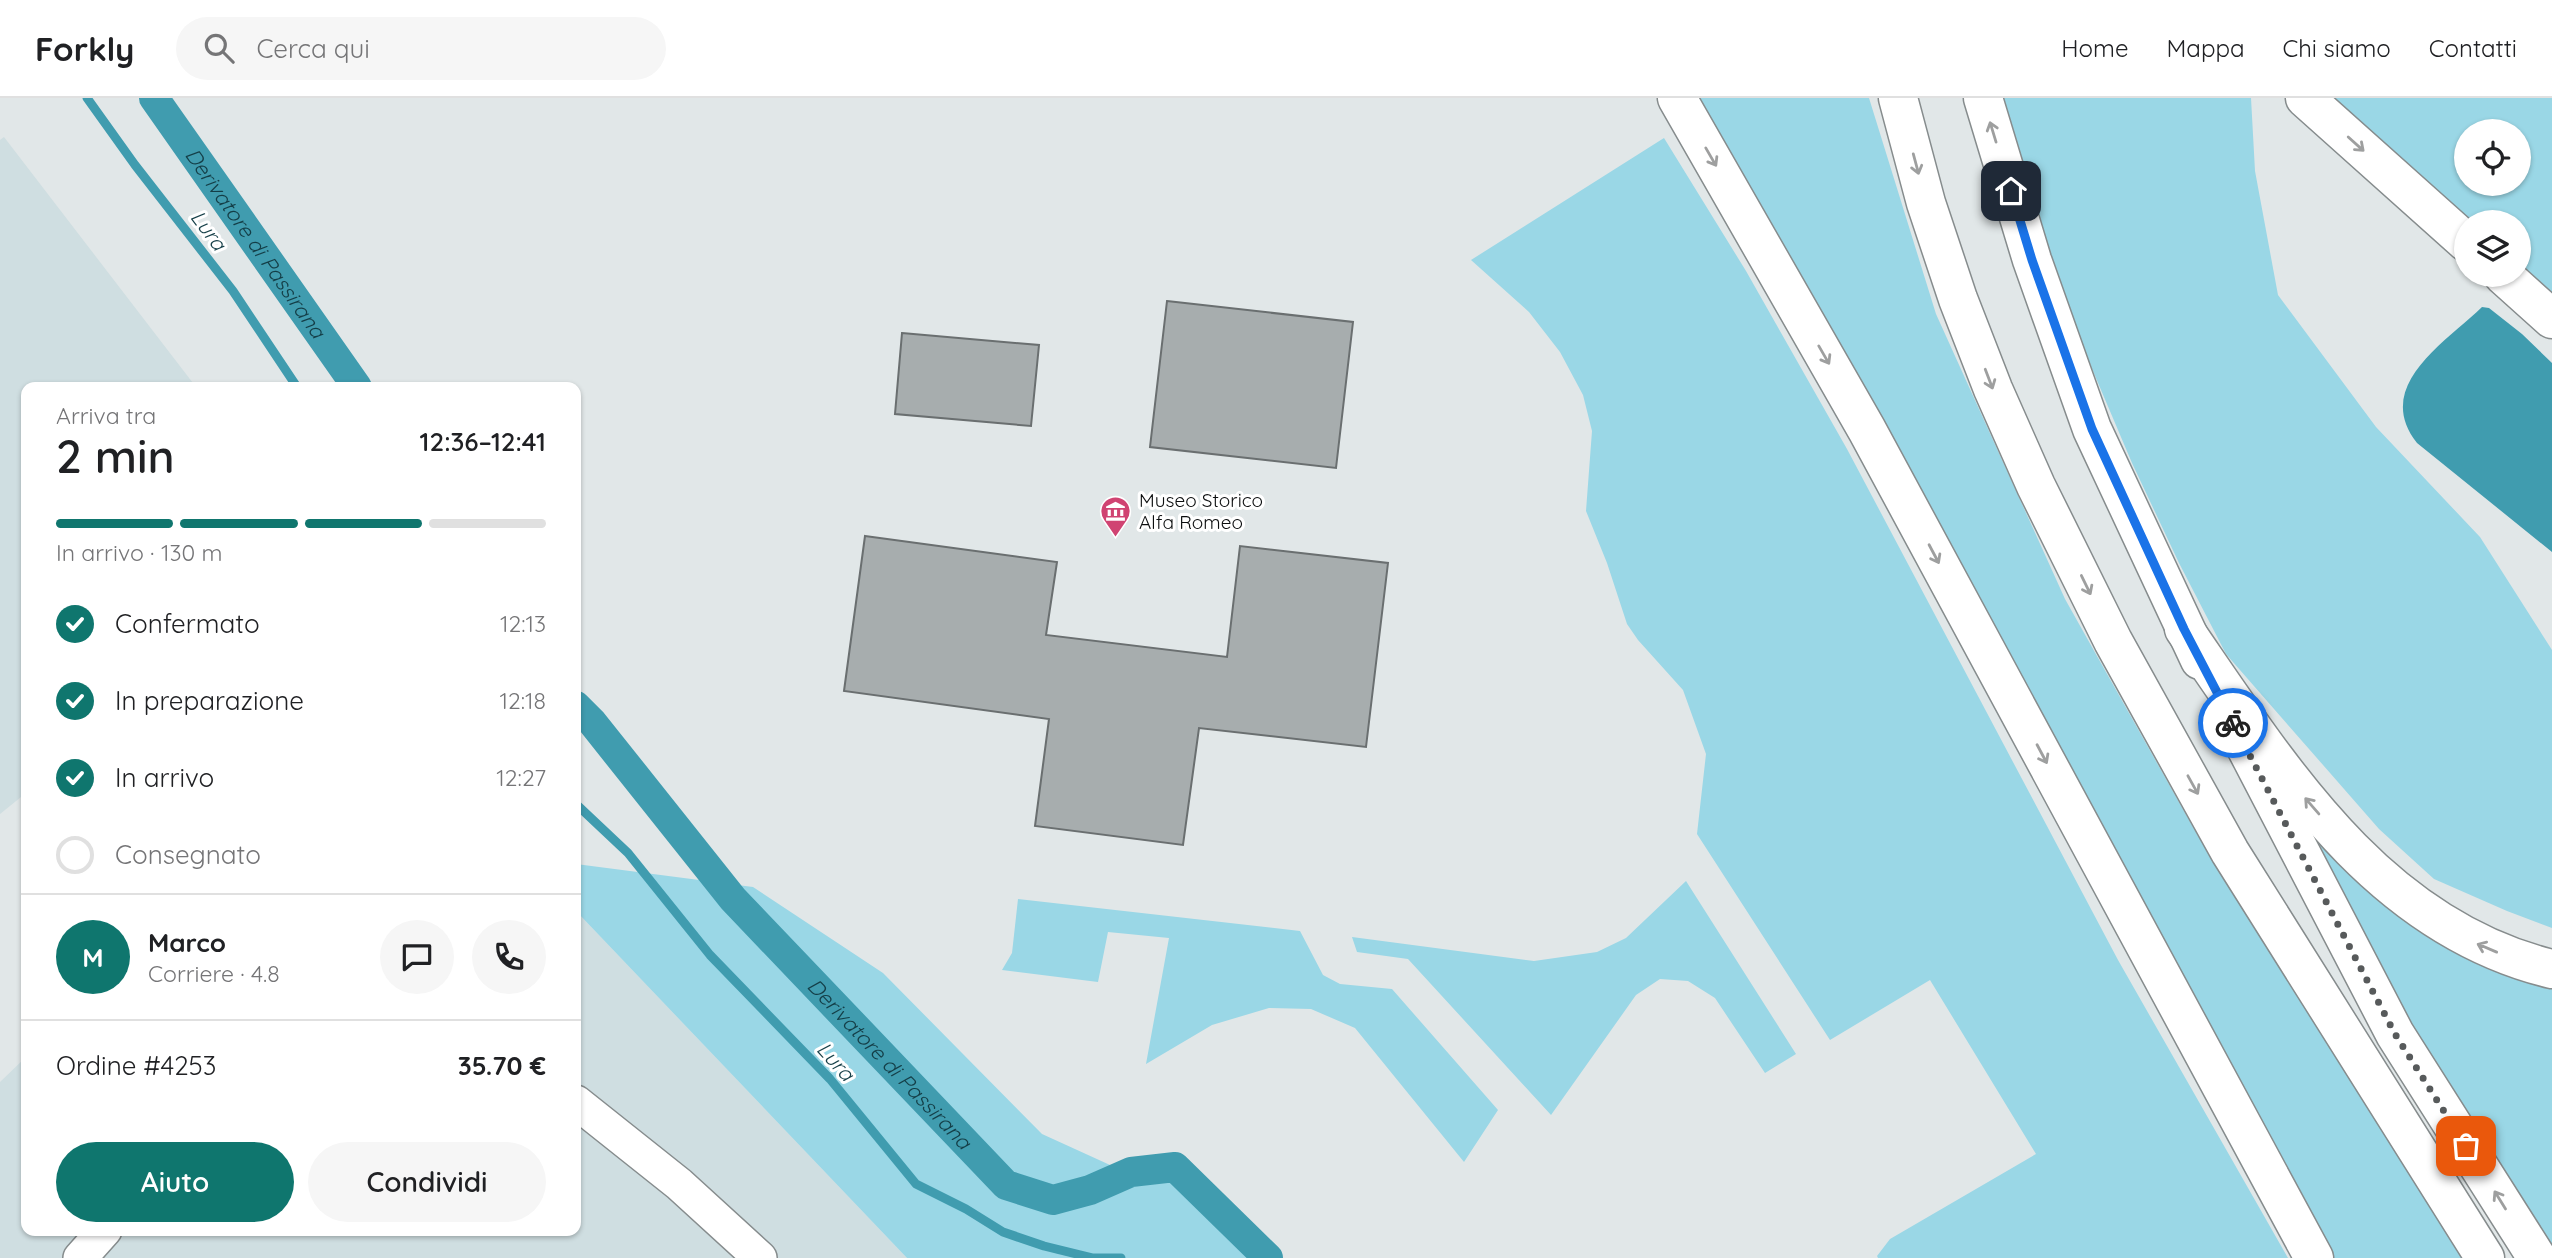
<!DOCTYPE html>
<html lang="it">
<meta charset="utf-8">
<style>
body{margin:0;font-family:Quicksand,sans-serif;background:#f6f6f6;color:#202124;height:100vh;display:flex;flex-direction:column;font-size:26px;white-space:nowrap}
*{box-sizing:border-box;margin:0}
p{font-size:23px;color:#757577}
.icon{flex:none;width:38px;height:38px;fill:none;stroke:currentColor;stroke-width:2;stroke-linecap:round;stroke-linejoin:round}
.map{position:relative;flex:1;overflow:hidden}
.side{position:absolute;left:21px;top:284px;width:560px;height:854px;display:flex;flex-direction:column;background:#fff;border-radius:14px;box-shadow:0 2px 5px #0004}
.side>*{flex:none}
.buttons{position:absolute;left:2454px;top:21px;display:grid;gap:14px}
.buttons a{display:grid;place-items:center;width:77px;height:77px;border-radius:50%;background:#fff;box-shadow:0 2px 5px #0004;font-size:35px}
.pin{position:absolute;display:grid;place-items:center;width:60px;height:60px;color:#fff;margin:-30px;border-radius:14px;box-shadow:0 4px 10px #0006}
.courier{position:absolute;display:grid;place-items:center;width:70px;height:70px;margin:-35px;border:5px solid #1a73e8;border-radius:50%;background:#fff;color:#222;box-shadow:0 2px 9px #0007}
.head em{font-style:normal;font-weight:600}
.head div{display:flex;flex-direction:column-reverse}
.head{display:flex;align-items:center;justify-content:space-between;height:119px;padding:0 35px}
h1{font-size:46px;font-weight:600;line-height:52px}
.bar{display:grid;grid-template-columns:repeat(4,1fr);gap:10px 7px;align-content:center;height:84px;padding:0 35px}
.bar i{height:9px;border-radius:5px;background:#e0e0e0}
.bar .current{background:#0f766e}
.bar p{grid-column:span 4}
.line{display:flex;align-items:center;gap:18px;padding:0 35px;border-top:2px solid #e0e0e0}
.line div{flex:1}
.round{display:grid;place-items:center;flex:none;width:74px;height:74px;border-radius:37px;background:#f6f6f6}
ol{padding:0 35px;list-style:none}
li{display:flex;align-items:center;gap:21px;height:77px}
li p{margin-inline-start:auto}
li .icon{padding:7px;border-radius:50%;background:#0f766e;color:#fff;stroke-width:4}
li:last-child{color:#757577}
li i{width:38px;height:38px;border:4px solid #e0e0e0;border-radius:50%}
.button{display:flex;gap:14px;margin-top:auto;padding:14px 35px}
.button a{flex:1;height:80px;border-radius:42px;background:#0f766e;color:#fff;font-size:28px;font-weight:600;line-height:80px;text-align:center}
.button a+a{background:#f6f6f6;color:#202124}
header{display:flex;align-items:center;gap:42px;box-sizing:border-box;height:98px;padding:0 35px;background:#fff;border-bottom:2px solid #e0e0e0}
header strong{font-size:33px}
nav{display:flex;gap:38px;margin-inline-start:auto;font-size:24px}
.search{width:490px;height:63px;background:#f6f6f6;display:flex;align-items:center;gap:18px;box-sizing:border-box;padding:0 24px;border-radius:38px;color:#757577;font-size:26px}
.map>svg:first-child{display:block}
.built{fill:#cfdee1}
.green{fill:#9ad7e6;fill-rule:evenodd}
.water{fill:#409caf}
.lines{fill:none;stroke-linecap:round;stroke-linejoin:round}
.stream{stroke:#409caf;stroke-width:9}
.canal{stroke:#409caf;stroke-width:30}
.building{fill:#a7adae;stroke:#6a6f70;stroke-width:2}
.minor-casing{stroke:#868c8d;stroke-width:36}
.secondary-casing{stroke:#868c8d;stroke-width:41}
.motorway-casing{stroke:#868c8d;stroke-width:41}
.minor{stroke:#fff;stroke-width:33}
.secondary{stroke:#fff;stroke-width:38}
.motorway{stroke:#fff;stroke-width:38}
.oneway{stroke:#9e9f9f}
.done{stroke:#575a5b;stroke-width:7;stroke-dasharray:0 12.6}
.route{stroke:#1a73e8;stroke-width:9}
.labels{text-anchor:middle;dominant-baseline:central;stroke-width:6;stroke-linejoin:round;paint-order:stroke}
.poi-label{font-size:19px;fill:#0c0e0f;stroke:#fff;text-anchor:start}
.water-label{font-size:21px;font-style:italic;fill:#143e47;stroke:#fff}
</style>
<header>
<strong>Forkly</strong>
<div class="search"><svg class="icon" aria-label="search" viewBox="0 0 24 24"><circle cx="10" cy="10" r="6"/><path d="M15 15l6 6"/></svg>Cerca qui</div>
<nav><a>Home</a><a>Mappa</a><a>Chi siamo</a><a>Contatti</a></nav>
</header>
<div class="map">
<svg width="2552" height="1160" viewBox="0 0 2552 1160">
<rect width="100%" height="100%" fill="#e1e7e8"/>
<g class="built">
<polygon points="4,39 196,289 26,289 26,695 0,716 0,42"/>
<polygon points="576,813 907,1160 0,1160 0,984 26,959 26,1132 576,1132"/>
</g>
<g class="green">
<polygon points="1692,0 1869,0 1936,216 2065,501 2198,738 2465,1160 2329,1160"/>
<polygon points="2004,0 2251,0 2255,73 2278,197 2376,329 2480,439 2552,552 2552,830 2507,813 2434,781 2379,731 2226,556 2179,465 2132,365 2076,233 2038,127"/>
<path d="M 2329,0 L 2552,0 L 2552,200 L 2518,169 L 2518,124 L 2468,124 ZM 2466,33 L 2518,33 L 2518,86 L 2466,86 Z"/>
<polygon points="1664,40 1746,173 1847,351 2118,862 2288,1160 1878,1160 1877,1158 1890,1141 2036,1056 1930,882 1830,942 1697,736 1706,656 1683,592 1638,542 1627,526 1607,465 1586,413 1592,333 1583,297 1560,254 1529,214 1471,162"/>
<polygon points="2299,718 2552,887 2552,1156 2409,929"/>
<polygon points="576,766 753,789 883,875 1042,1036 1132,1077 1190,1084 1272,1160 907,1160 576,813"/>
<polygon points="1686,783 1796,956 1765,975 1715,900 1688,883 1660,881 1636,897 1551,1017 1408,861 1357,854 1352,839 1534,863 1597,854 1626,840"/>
<polygon points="1018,801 1300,833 1323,877 1340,886 1392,891 1498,1012 1464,1064 1355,930 1311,911 1269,910 1212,927 1146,966 1169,840 1108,834 1098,884 1002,872 1012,855"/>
</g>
<path class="water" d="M 2482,209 L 2489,210 L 2522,236 L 2552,265 L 2552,454 L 2417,345 C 2372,288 2446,244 2482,209 Z"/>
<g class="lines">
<g class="stream">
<polyline points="87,0 135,67 233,193 297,289"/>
<polyline points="576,706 628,755 710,857 830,981 916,1086 966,1111 1003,1134 1044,1148 1093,1160 1121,1160"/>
</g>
<g class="canal">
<path id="s1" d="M 154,0 L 357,289"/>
<path id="s2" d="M 576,608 L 592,624 L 733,801 L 1006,1087 L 1053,1102 L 1090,1092 L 1131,1074 L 1175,1069 L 1268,1160"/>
</g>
</g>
<g class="building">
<polygon points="1167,203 1353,224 1336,370 1150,349"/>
<polygon points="902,235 1039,247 1031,328 895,316"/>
<polygon points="865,438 1057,464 1046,537 1227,559 1240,448 1388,465 1366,649 1199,630 1183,747 1035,728 1049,621 844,593"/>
</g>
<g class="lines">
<defs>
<g id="minor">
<polyline points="576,1004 679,1086 760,1160"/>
<polyline points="80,1160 105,1132"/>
</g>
<g id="secondary">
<polyline points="1898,0 1926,105 1958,201 1993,291 2036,388 2113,543 2230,754 2485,1160"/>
<polyline points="1983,0 2032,162 2092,331 2200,562"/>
<polyline points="2228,615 2395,936 2537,1160"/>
</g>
<g id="motorway">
<polyline points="1677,0 1867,332 2314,1160"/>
<polyline points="2305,0 2466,144"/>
<polyline points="2503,177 2552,221"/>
<path d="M 2184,531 C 2280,670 2377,829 2552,871"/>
</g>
</defs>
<use href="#minor" class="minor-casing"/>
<use href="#secondary" class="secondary-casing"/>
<use href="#motorway" class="motorway-casing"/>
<use href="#minor" class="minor"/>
<use href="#secondary" class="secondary"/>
<use href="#motorway" class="motorway"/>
</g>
<defs><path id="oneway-shaft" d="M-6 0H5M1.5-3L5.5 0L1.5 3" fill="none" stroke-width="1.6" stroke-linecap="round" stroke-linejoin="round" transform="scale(1.75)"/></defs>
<g class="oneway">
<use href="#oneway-shaft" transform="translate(1993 34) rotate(-107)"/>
<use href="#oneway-shaft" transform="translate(2356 46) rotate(42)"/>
<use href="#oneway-shaft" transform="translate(1711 59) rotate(60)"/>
<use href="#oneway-shaft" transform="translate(1916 66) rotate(75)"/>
<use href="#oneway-shaft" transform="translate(1824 257) rotate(60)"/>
<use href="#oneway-shaft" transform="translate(1989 281) rotate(69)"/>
<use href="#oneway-shaft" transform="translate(1934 456) rotate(62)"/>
<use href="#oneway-shaft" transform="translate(2086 487) rotate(64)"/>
<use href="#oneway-shaft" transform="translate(2042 656) rotate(62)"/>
<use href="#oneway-shaft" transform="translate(2193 687) rotate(61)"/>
<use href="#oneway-shaft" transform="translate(2312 708) rotate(-131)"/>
<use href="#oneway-shaft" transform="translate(2487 850) rotate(-157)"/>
<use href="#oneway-shaft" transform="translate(2500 1102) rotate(-122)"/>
</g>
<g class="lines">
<polyline class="done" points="2233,625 2395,936 2466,1048"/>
<polyline class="route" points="2011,93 2032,162 2092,331 2184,531 2233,625"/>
</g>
<defs>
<symbol id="museum-pin" viewBox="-11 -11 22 30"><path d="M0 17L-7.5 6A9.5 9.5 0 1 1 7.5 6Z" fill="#d04372" stroke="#fff"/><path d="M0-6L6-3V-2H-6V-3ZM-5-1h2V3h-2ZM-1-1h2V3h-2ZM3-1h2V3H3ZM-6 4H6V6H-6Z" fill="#fff"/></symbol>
</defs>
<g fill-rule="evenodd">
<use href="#museum-pin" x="1098" y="396" width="35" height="47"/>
</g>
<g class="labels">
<g class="poi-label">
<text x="1139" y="402">Museo Storico<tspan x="1139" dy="22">Alfa Romeo</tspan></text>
</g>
<g class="water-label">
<text transform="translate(209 132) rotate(53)">Lura</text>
<text stroke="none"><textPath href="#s1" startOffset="177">Derivatore di Passirana</textPath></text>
<text transform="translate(836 963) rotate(48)">Lura</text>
<text stroke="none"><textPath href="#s2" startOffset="476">Derivatore di Passirana</textPath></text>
</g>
</g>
</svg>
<div class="buttons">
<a><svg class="icon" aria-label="locate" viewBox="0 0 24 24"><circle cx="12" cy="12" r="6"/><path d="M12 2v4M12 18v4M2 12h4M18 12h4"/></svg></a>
<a><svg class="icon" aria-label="layers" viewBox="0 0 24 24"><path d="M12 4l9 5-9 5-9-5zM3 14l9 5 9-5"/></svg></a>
</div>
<div class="pin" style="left:2466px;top:1048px;background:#ea580c"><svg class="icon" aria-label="bag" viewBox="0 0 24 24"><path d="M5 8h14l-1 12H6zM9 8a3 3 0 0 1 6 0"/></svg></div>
<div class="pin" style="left:2011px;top:93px;background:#1f2937"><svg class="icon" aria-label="home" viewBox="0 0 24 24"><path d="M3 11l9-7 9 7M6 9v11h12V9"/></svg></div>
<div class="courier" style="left:2233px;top:625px"><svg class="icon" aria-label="bike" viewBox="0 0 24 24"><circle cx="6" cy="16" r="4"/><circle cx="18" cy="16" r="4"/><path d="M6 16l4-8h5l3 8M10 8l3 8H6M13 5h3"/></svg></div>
<section class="side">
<div class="head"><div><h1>2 min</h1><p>Arriva tra</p></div><em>12:36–12:41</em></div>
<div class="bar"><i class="current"></i><i class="current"></i><i class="current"></i><i></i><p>In arrivo · 130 m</p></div>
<ol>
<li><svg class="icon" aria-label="check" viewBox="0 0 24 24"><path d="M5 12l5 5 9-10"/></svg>Confermato<p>12:13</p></li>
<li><svg class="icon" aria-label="check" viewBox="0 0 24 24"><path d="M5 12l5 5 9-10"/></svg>In preparazione<p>12:18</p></li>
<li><svg class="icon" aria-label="check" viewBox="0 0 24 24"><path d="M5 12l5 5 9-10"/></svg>In arrivo<p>12:27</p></li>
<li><i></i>Consegnato</li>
</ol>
<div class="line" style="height:126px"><b class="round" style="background:#0f766e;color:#fff">M</b><div><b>Marco</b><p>Corriere · 4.8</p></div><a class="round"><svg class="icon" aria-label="chat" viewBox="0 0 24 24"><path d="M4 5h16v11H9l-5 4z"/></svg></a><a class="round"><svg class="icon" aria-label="phone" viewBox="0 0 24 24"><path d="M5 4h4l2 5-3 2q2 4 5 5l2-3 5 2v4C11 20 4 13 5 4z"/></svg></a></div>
<div class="line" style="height:91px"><div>Ordine #4253</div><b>35.70 €</b></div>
<div class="button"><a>Aiuto</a><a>Condividi</a></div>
</section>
</div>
